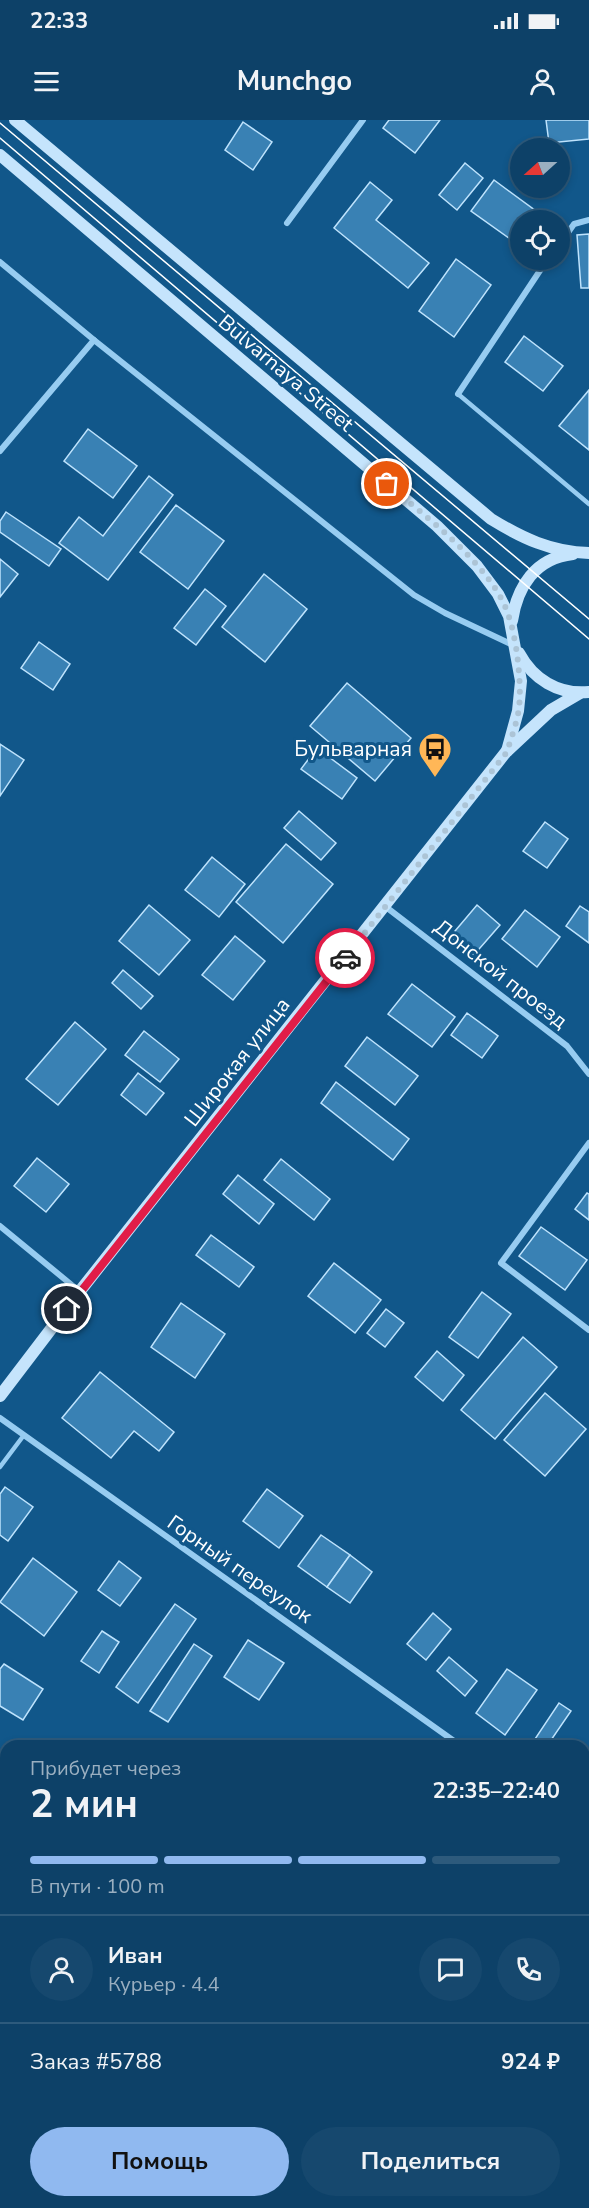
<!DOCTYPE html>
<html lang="ru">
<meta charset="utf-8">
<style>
body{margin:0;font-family:"Nunito Sans",sans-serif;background:#16486e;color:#f1f3f6;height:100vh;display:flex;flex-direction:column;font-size:22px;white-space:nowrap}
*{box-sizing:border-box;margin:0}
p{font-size:20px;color:#9aafc0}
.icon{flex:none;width:33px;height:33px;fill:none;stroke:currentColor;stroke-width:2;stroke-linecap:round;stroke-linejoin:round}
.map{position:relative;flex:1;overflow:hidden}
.details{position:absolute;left:0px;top:1620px;width:590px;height:468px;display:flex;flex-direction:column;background:#0d4168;border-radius:18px 18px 0 0;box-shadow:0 3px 9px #0003,0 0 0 2px #2d5a7c}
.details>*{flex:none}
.needle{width:39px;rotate:249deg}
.buttons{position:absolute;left:510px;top:18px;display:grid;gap:12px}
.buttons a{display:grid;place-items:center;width:60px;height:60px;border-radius:50%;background:#0d4168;box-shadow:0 3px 9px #0003,0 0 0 2px #2d5a7c;font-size:30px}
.pin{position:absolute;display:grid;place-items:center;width:51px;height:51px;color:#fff;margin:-26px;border:3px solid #fff;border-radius:50%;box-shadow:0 2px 6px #0007}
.courier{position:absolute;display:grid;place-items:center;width:60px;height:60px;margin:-30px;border:4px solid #e11d48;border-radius:50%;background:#fff;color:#222;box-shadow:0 2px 8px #0007}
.headline em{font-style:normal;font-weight:700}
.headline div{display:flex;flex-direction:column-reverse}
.headline{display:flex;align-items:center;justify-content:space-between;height:102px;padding:0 30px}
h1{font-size:39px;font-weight:700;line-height:45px}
.bar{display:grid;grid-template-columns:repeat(4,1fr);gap:9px 6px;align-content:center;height:72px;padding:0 30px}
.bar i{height:8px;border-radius:4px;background:#2d5a7c}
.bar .on{background:#90b9f0}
.bar p{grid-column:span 4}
.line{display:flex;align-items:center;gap:15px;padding:0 30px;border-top:2px solid #2d5a7c}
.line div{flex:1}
.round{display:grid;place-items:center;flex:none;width:63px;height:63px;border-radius:32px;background:#16486e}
.action{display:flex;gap:12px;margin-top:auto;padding:12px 30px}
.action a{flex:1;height:69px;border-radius:36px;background:#90b9f0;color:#111;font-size:24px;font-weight:700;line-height:69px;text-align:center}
.action a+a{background:#16486e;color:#f1f3f6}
.status{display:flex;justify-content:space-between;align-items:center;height:42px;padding:0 30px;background:#0d4168;direction:ltr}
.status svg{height:16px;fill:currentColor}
header{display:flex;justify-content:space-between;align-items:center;height:78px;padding:0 30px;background:#0d4168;font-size:27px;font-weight:700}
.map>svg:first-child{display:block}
.building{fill:#3981b4;stroke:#bee3fd;stroke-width:1.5}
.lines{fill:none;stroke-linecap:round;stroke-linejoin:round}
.lane{stroke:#97ccf1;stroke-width:4.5}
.street{stroke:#97ccf1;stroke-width:6}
.secondary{stroke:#c5e4fc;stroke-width:12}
.tram{stroke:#fff;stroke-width:1.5}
.done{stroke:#acc4d6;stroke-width:6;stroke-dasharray:0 10.8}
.route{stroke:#e11d48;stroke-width:8}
.labels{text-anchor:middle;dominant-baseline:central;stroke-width:6;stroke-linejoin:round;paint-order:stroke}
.street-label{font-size:21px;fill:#fff;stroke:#11578a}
.poi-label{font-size:21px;fill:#fff;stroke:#11578a;text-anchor:end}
</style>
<div class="status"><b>22:33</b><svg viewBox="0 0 49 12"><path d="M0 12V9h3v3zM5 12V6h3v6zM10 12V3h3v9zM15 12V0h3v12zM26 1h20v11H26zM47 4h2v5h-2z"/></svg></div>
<header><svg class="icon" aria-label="menu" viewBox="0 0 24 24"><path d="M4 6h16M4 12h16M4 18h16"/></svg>Munchgo<svg class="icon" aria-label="person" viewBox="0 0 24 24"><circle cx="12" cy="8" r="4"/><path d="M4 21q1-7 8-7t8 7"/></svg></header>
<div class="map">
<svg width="589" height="2088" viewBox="0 0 589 2088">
<rect width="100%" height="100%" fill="#11578a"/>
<g class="building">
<polygon points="389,0 440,0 415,33 383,8"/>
<polygon points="546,0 589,0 589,19 549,23"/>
<polygon points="243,2 272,22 253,50 225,30"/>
<polygon points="465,43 483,58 457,90 439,75"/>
<polygon points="494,60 536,91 529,100 520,100 520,112 513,121 471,91"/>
<polygon points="370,62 392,80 376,100 429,143 408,168 334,108"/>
<polygon points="589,114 589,168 581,168 577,115"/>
<polygon points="456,139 491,165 454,217 419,191"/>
<polygon points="524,216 563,246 543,271 505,242"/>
<polygon points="589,270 589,330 559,306"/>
<polygon points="88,309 137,346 113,378 64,341"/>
<polygon points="149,356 173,375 108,460 59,423 79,397 103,416"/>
<polygon points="176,385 224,421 188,469 140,432"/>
<polygon points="6,392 61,429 49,446 0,412 0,401"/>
<polygon points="0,439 18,454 0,477"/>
<polygon points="264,454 307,489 265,542 222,507"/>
<polygon points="205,469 226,486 196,525 174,508"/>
<polygon points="39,522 70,544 53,570 21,548"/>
<polygon points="347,563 411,618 375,661 310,606"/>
<polygon points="0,624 24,640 0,676"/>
<polygon points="317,628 357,658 342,679 301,649"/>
<polygon points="299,691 336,723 321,740 284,708"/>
<polygon points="545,702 568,719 547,748 523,731"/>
<polygon points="286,724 333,764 283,823 236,782"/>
<polygon points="212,737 245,764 219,797 185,770"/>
<polygon points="149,785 190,820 159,855 119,821"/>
<polygon points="477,785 500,805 473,836 450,817"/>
<polygon points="580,786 589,792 589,823 566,806"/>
<polygon points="525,790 560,817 537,847 502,819"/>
<polygon points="235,816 265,841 233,880 202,855"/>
<polygon points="123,850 153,876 141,889 112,863"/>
<polygon points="412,864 455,897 432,927 388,894"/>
<polygon points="467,893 498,916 482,938 451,915"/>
<polygon points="75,902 106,929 58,985 26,959"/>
<polygon points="144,911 179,939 160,962 125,935"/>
<polygon points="367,917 418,956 395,985 345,946"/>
<polygon points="138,953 164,973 146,995 121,975"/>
<polygon points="336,962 409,1019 393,1040 321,983"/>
<polygon points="37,1038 69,1064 46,1092 14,1066"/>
<polygon points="281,1039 330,1079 314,1100 264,1060"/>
<polygon points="238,1055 274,1084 259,1104 223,1074"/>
<polygon points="587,1073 589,1074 589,1100 575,1089"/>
<polygon points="541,1107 587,1140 565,1170 519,1136"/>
<polygon points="211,1115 254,1147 239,1167 196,1135"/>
<polygon points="334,1143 381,1180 355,1213 308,1176"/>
<polygon points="482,1172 511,1194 478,1238 449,1217"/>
<polygon points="181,1183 225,1214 195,1258 151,1227"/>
<polygon points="386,1189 404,1203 385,1227 367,1213"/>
<polygon points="523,1217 557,1247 495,1319 461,1290"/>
<polygon points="437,1231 464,1255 443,1281 415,1257"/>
<polygon points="100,1252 174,1312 159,1331 134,1311 111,1338 62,1298"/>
<polygon points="545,1273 586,1309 545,1356 504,1320"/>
<polygon points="5,1367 33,1387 8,1421 0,1415 0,1374"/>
<polygon points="267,1369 303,1396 279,1428 243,1401"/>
<polygon points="321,1415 350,1435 327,1467 298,1446"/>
<polygon points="350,1435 372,1452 350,1483 327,1467"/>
<polygon points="33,1438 77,1472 44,1516 0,1482"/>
<polygon points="119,1441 141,1458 120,1486 98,1470"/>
<polygon points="175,1484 196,1499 138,1583 116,1567"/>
<polygon points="433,1493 451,1509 426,1540 407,1524"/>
<polygon points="102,1511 119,1522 99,1553 81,1541"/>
<polygon points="248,1520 284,1543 259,1580 224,1557"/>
<polygon points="194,1524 212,1536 168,1602 150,1591"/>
<polygon points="449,1537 477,1561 465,1576 437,1551"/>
<polygon points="4,1544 43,1569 23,1600 0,1586 0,1549"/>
<polygon points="507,1549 537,1570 505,1615 476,1593"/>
<polygon points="559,1583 571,1591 547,1626 539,1626 533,1622"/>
<polygon points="584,1804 589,1808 589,1844 584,1851"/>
<polygon points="0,1999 6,2001 6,2021 1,2040"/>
<polygon points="105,2082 146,2082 143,2088 110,2088 104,2086"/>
</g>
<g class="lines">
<g class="lane">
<polyline points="458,274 589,384"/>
<polyline points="0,1347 24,1315"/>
</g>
<g class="street">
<polyline points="287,103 363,0"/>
<polyline points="560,124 574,104 589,100"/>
<polyline points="0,142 94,220 414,475 445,493 515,526"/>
<polyline points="458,274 547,140"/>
<polyline points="0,331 94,220"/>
<polyline points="386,787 567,926 589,954"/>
<polyline points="589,1023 501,1143 589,1210"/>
<polyline points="0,1106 79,1171"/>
<polyline points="0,1298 461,1626"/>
<polyline points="584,1714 589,1718"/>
</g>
<g class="secondary">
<path d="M 15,0 L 491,399 C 522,418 551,432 589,433"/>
<polyline points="0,35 437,406 477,446 498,474 509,496 521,561 518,591 507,631"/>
<path d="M 512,501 C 517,467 535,438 573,434"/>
<path d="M 519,533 C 533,559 558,575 589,572"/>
<polyline points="0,1276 80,1171 506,632 551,590 580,573"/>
</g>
<g class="tram">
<polyline points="0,3 589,499"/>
<polyline points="0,18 589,519"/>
</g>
</g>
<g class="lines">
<path class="done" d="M 345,838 L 507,632 C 511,618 517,603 519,588 C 521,569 519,552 517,533 C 515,522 513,509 509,497 C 494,447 426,397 387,364"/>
<polyline class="route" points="67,1189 345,838"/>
</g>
<defs>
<symbol id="bus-pin" viewBox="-11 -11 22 30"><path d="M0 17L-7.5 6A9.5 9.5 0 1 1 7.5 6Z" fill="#ffb757" stroke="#11578a"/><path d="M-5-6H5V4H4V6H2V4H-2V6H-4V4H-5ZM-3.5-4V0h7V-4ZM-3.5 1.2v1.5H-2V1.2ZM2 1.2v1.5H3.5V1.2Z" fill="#111"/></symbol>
</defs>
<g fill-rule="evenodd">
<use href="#bus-pin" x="416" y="610" width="38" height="52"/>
</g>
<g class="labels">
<g class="street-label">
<text transform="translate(286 253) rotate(40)">Bulvarnaya Street</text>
<text transform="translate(501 854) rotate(38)">Донской проезд</text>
<text transform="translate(237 942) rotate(-52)">Широкая улица</text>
<text transform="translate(240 1449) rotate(35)">Горный переулок</text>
</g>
<g class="poi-label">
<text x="412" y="629">Бульварная</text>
</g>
</g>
</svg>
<div class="buttons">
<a><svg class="needle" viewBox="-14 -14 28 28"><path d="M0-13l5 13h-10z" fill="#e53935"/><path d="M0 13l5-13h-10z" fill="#9aafc0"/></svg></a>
<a><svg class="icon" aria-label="locate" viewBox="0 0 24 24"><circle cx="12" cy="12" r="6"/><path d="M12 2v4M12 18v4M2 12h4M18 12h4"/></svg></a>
</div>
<div class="pin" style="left:387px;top:364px;background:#ea580c"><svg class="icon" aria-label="bag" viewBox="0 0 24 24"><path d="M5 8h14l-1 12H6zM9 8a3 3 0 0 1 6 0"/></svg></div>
<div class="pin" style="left:67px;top:1189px;background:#1f2937"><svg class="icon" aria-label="home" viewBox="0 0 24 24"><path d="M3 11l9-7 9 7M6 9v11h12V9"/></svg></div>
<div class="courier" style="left:345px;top:838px"><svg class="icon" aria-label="car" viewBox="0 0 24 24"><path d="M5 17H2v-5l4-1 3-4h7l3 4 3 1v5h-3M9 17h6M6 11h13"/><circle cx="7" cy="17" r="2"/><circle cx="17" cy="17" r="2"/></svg></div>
<section class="details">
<div class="headline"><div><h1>2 мин</h1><p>Прибудет через</p></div><em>22:35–22:40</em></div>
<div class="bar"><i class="on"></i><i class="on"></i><i class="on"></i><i></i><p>В пути · 100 m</p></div>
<div class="line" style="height:108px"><a class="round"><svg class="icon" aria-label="person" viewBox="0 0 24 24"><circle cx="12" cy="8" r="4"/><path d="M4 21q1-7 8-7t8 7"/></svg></a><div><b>Иван</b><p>Курьер · 4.4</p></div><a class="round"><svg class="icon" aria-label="chat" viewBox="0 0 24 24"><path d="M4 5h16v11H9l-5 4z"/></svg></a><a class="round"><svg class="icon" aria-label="phone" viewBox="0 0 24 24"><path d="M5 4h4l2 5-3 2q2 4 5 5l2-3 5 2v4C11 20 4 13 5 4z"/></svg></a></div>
<div class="line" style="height:78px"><div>Заказ #5788</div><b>924 ₽</b></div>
<div class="action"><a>Помощь</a><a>Поделиться</a></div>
</section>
</div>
